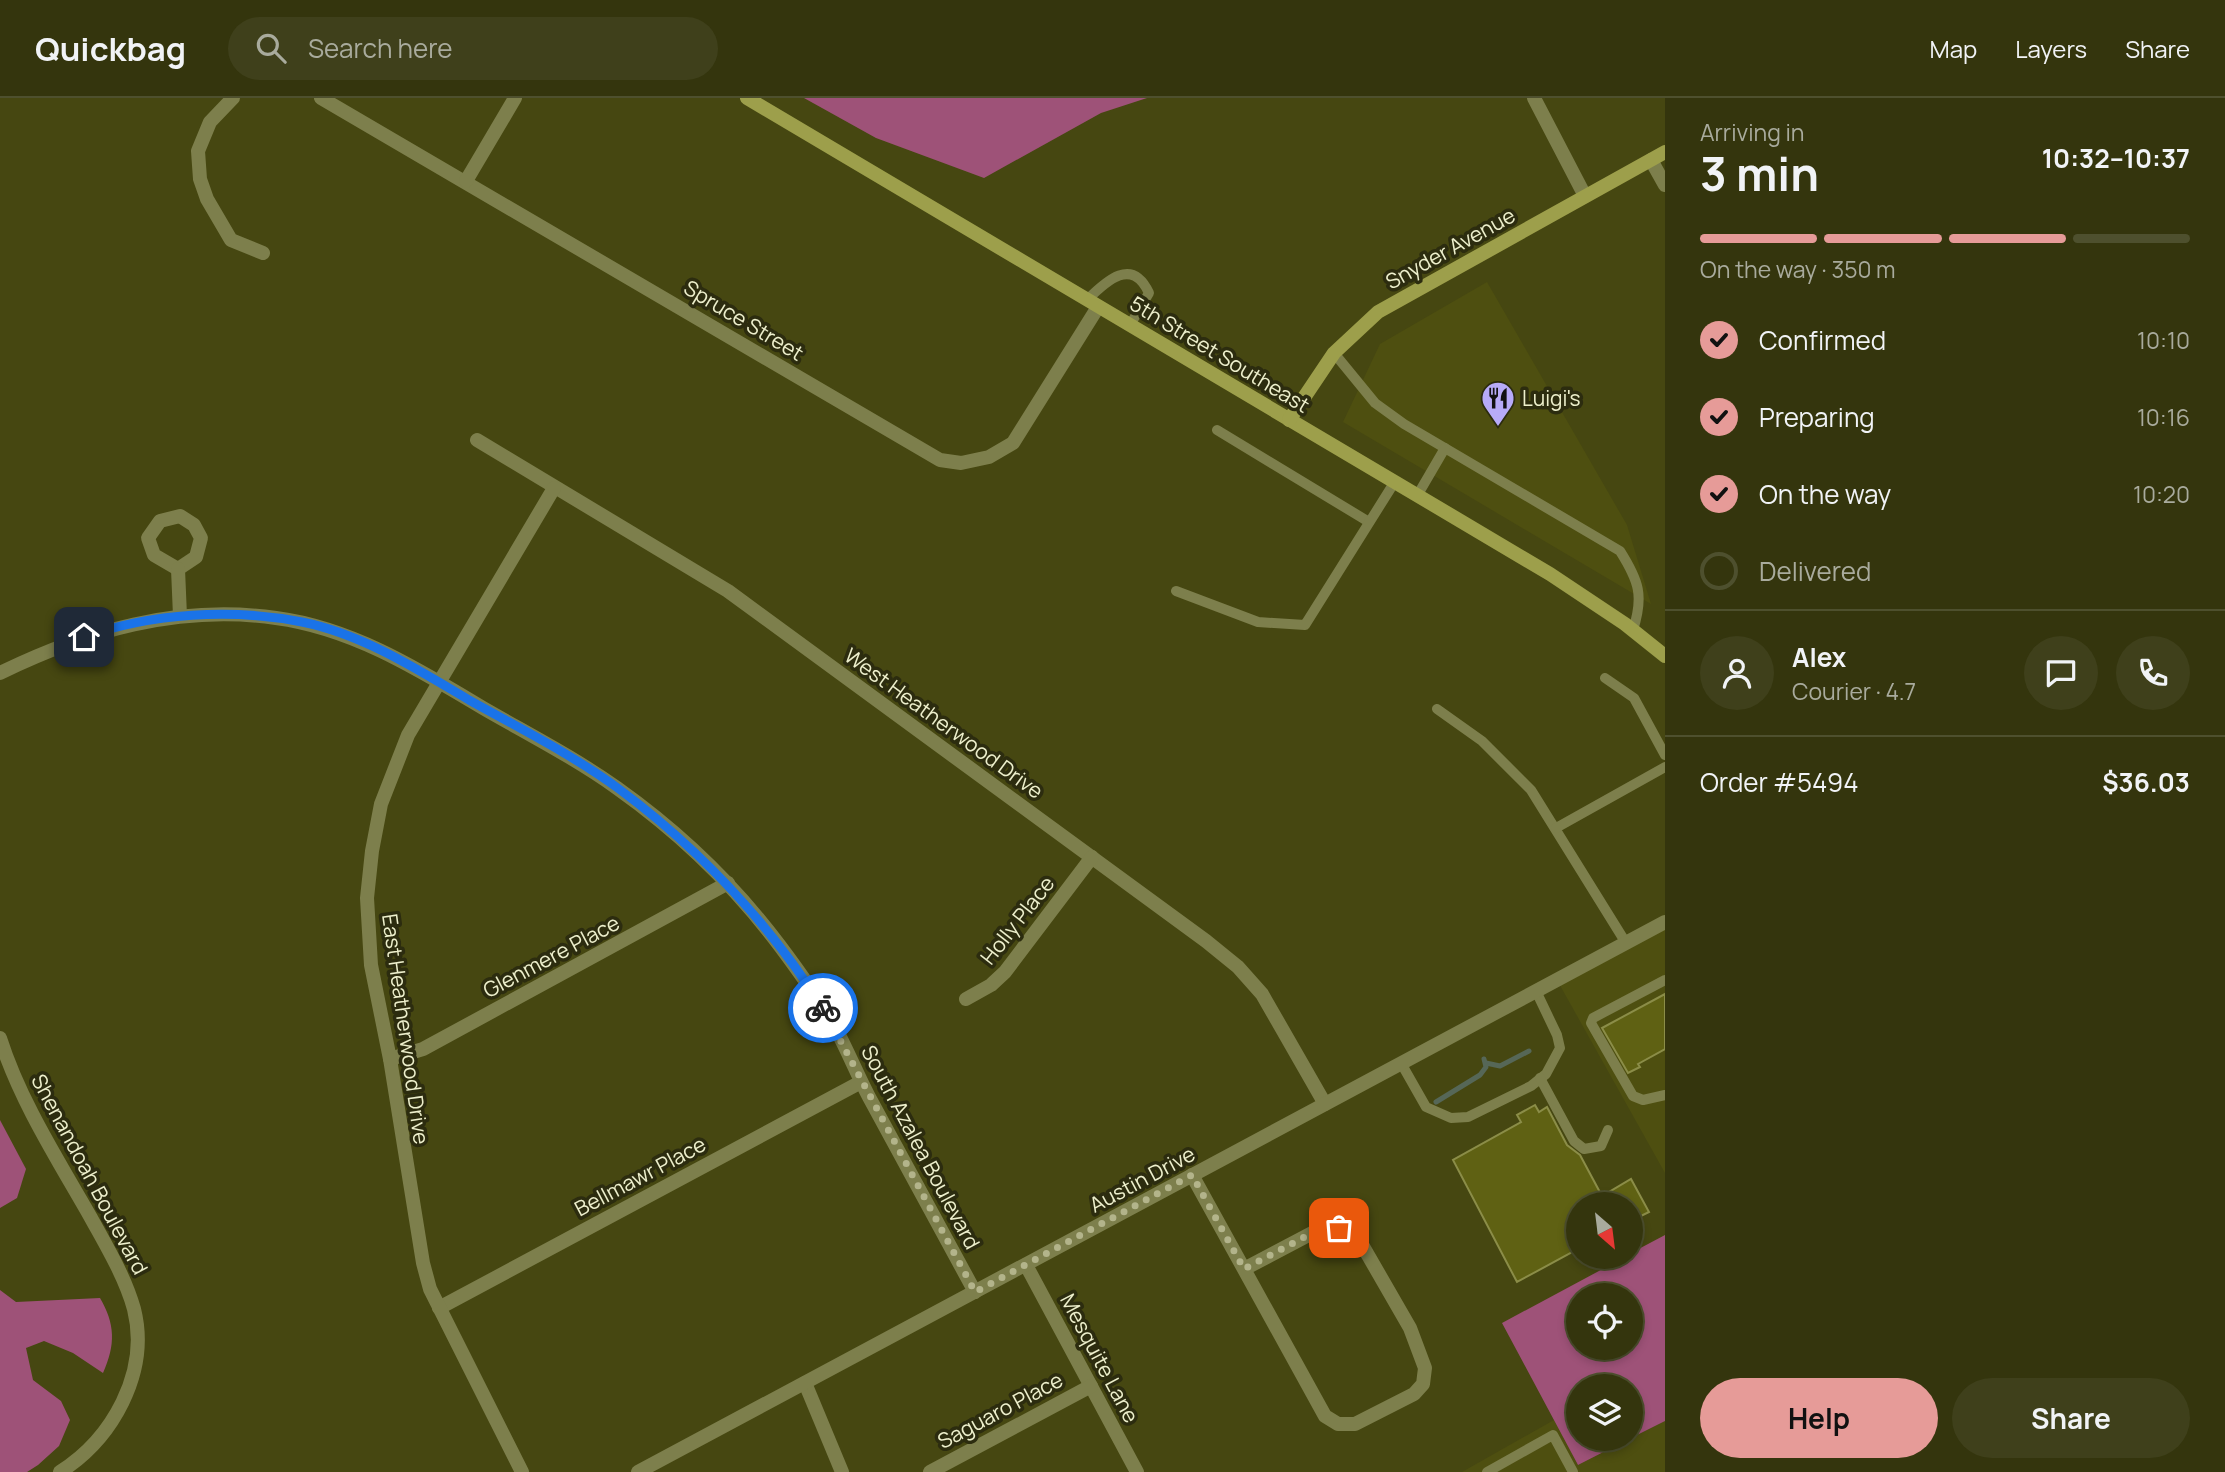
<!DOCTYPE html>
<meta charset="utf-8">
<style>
body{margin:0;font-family:Manrope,sans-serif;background:#3f401b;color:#f1f3f6;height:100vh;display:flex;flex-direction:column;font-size:26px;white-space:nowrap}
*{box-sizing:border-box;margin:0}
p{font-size:23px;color:#a9ab9d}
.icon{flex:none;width:38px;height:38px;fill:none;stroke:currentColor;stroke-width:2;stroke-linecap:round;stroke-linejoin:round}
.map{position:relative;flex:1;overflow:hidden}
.sheet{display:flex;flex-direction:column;background:#34350d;width:560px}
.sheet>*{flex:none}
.needle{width:46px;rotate:152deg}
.fabs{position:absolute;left:1566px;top:1094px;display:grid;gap:14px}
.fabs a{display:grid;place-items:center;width:77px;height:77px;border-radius:50%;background:#34350d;box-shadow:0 4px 10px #0003,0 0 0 2px #4e502e;font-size:35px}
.pin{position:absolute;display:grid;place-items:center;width:60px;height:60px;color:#fff;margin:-30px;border-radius:14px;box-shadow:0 4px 10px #0006}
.courier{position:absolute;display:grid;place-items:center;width:70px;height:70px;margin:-35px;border:5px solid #1a73e8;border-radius:50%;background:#fff;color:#222;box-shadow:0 2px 9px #0007}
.summary em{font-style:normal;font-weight:700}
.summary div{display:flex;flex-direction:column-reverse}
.summary{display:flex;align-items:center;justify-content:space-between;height:119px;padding:0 35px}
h1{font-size:46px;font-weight:700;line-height:52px}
.bar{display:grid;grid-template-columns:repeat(4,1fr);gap:10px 7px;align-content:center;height:84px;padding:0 35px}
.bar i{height:9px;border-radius:5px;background:#4e502e}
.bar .active{background:#e69b98}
.bar p{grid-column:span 4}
.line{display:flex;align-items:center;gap:18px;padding:0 35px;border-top:2px solid #4e502e}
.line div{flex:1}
.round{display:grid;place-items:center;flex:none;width:74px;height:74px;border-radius:37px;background:#3f401b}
ol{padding:0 35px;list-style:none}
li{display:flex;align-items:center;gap:21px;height:77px}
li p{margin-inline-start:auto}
li .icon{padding:7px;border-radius:50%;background:#e69b98;color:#111;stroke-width:4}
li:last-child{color:#a9ab9d}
li i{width:38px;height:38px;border:4px solid #4e502e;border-radius:50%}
.primary-button{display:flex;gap:14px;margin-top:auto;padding:14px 35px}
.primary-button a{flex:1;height:80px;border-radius:42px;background:#e69b98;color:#111;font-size:28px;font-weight:700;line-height:80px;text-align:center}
.primary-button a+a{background:#3f401b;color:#f1f3f6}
header{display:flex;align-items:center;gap:42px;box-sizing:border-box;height:98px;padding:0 35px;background:#34350d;border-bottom:2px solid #4e502e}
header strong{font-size:33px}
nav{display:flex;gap:38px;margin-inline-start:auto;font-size:24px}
.search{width:490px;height:63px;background:#3f401b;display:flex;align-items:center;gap:18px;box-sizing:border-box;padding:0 24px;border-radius:38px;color:#a9ab9d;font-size:26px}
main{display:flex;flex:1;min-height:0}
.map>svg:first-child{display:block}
.built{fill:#4e4f10}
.green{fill:#9e5278;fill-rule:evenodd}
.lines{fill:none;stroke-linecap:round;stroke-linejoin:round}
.stream{stroke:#566757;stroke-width:5}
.building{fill:#5f6113;stroke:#8b8d48;stroke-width:2}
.lane{stroke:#7d7f4c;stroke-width:10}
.street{stroke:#7d7f4c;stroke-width:14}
.secondary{stroke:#9d9f4b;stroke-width:14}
.done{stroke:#b3b48b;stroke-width:7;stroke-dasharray:0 12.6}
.route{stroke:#1a73e8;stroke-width:9}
.labels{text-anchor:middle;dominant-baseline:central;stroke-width:7;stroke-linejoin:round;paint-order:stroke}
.street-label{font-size:21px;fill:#edefcc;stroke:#2c2c0f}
.poi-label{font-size:21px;fill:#edefcc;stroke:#2c2c0f;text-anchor:start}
</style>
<header>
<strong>Quickbag</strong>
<div class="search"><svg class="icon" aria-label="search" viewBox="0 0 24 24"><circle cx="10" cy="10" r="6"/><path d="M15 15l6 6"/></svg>Search here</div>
<nav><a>Map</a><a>Layers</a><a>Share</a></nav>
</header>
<main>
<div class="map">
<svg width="1665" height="1374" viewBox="0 0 1665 1374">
<rect width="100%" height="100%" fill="#464711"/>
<g class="built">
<polygon points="1487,184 1627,427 1651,506 1343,324 1380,246"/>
<polygon points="1665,824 1665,1075 1557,882"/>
<polygon points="1554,1322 1578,1367 1665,1323 1665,1374 1462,1374"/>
</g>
<g class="green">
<polygon points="804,0 1147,0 1101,15 984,80 876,40"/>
<polygon points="0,1022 26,1071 17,1100 0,1110"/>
<path d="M 1665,1137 L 1665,1323 L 1631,1340 L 1631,1288 L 1578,1288 L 1578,1340 L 1631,1340 L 1578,1367 L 1502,1225 L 1625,1159 L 1631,1158 L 1631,1155 ZM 1578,1197 L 1631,1197 L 1631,1250 L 1578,1250 Z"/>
<path d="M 0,1192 L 16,1204 L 100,1200 C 115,1226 116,1246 103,1275 L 73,1255 L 44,1243 L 26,1250 L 33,1282 L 61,1303 L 70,1322 L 59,1348 L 38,1367 L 27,1374 L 0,1374 Z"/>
</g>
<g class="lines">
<g class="stream">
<polyline points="1486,965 1500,968 1529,953"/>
<polyline points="1436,1004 1480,977 1486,969 1484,961"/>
</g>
</g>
<g class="building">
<polygon points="1665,896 1665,951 1638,966 1640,969 1628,975 1602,930"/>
<polygon points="1535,1007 1539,1014 1547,1009 1567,1047 1580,1057 1602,1098 1631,1081 1649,1114 1631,1123 1631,1106 1578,1106 1578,1151 1517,1184 1453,1062 1521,1024 1517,1017"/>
</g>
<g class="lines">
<g class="lane">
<path d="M 1087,202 C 1107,182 1132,159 1149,195 L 1130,227"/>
<path d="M 1334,255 L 1375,305 L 1404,326 L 1620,453 C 1639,483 1644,498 1633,532"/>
<polyline points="1217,332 1369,424"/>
<polyline points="1417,398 1445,350"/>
<polyline points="1176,493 1258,524 1305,527 1394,385"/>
<polyline points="1605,580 1634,600 1665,657"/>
<polyline points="1437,611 1482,643 1531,692 1626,845"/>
<polyline points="1556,730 1665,669"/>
<polyline points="1665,882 1593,920 1591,925 1633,998 1643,1002 1665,997"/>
<polyline points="1401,965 1426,1009 1451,1020 1468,1019 1531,988 1546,976 1560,950 1557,937 1536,893"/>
<polyline points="1540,980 1574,1043 1584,1051 1601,1048 1608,1032"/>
<polyline points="1487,1374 1553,1337 1573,1374"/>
</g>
<g class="street">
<polyline points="233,0 210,24 198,53 200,81 207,101 231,142 263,155"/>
<polyline points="321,0 940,362 961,365 989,359 1013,345 1098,209"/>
<polyline points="1534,0 1585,98"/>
<polyline points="1651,62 1665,87"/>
<polyline points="466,83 515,0"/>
<polyline points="477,342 728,493 1206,843 1238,869 1262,896 1325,1006"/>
<polygon points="180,418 194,427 201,440 196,459 178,471 154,457 148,440 160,423"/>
<polyline points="178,471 180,518"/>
<path d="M 0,575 C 86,533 179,506 276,520 C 352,530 418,571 483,610 C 528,636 575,660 617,690 C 679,734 735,788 780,848 C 801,876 822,905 838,935 C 849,956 858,978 869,999 C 904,1064 939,1129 975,1194"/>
<polyline points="966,901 991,887 1005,874 1092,759"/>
<path d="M 0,940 C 20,1003 58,1062 91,1120 C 107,1149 125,1179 134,1211 C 150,1275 112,1341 60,1374"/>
<polyline points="390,961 423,951 728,785"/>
<polyline points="1192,1077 1325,1318 1338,1326 1355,1326 1414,1296 1423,1286 1425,1270 1410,1230 1357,1138 1339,1130 1316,1133 1244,1171"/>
<polyline points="1026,1167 1137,1374"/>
<polyline points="439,1210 861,984"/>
<polyline points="805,1285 842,1374"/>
<polyline points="522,1374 430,1191 423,1165 390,961 371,867 367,800 372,753 381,706 408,637 554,390"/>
<polyline points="638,1374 1665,824"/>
<polyline points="930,1374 1091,1288"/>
</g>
<g class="secondary">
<polyline points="747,0 1550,476 1625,526 1665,558"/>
<polyline points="1289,322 1334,255 1378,214 1665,54"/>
</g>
</g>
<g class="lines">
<polyline class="done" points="823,910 975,1194 1192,1077 1244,1171 1316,1133 1339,1130"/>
<path class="route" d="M 84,539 C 152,515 231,510 302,524 C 362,536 417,571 469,602 C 519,630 573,657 619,691 C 701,752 768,824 823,910"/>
</g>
<defs>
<symbol id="restaurant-pin" viewBox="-11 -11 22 30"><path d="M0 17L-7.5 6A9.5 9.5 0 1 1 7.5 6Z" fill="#b7abf8" stroke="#2c2c0f"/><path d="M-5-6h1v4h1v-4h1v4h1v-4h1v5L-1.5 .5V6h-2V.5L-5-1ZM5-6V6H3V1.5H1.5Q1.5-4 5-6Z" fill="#111"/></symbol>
</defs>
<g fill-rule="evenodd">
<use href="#restaurant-pin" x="1479" y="281" width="38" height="52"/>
</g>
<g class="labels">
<g class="street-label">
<text transform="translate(1450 150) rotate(-29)">Snyder Avenue</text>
<text transform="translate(744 222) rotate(31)">Spruce Street</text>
<text transform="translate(1220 256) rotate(31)">5th Street Southeast</text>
<text transform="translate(944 625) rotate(36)">West Heatherwood Drive</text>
<text transform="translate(1017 822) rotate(-52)">Holly Place</text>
<text transform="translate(551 858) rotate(-28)">Glenmere Place</text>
<text transform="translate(406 931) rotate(82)">East Heatherwood Drive</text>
<text transform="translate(921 1049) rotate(62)">South Azalea Boulevard</text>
<text transform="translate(90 1076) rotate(62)">Shenandoah Boulevard</text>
<text transform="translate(640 1078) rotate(-28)">Bellmawr Place</text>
<text transform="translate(1142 1081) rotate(-28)">Austin Drive</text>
<text transform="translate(1100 1260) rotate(62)">Mesquite Lane</text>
<text transform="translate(1000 1312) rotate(-28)">Saguaro Place</text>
</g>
<g class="poi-label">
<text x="1522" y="300">Luigi's</text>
</g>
</g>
</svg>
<div class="fabs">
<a><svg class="needle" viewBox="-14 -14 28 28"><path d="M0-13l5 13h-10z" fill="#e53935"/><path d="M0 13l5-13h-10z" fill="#a9ab9d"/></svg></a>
<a><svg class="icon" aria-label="locate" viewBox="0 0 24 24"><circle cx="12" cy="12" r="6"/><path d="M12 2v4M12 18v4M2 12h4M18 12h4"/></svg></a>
<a><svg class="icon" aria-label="layers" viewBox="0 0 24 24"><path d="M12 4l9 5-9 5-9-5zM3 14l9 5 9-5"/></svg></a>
</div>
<div class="pin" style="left:1339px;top:1130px;background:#ea580c"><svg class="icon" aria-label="bag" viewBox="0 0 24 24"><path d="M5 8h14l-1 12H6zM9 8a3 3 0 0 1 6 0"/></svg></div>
<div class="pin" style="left:84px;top:539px;background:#1f2937"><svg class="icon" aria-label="home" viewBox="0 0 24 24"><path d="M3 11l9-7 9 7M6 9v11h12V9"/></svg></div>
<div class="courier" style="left:823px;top:910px"><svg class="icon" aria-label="bike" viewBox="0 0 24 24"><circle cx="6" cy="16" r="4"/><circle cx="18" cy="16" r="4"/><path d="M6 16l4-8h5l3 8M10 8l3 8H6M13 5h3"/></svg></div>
</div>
<section class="sheet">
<div class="summary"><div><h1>3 min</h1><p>Arriving in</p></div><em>10:32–10:37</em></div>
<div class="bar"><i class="active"></i><i class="active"></i><i class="active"></i><i></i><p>On the way · 350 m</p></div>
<ol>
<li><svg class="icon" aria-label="check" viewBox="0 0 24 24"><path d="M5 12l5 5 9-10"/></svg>Confirmed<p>10:10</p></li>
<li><svg class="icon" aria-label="check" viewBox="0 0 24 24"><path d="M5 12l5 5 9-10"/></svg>Preparing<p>10:16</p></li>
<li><svg class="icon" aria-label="check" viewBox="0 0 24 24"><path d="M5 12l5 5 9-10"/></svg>On the way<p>10:20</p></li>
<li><i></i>Delivered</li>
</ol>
<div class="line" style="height:126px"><a class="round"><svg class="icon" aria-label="person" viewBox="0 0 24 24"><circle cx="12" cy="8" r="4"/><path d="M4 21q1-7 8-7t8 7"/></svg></a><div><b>Alex</b><p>Courier · 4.7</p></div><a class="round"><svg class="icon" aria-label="chat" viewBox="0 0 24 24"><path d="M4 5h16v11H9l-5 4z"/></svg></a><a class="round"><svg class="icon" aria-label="phone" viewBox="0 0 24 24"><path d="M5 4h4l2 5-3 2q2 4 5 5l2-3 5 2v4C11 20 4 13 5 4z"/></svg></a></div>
<div class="line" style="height:91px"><div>Order #5494</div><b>$36.03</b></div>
<div class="primary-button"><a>Help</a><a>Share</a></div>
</section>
</main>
